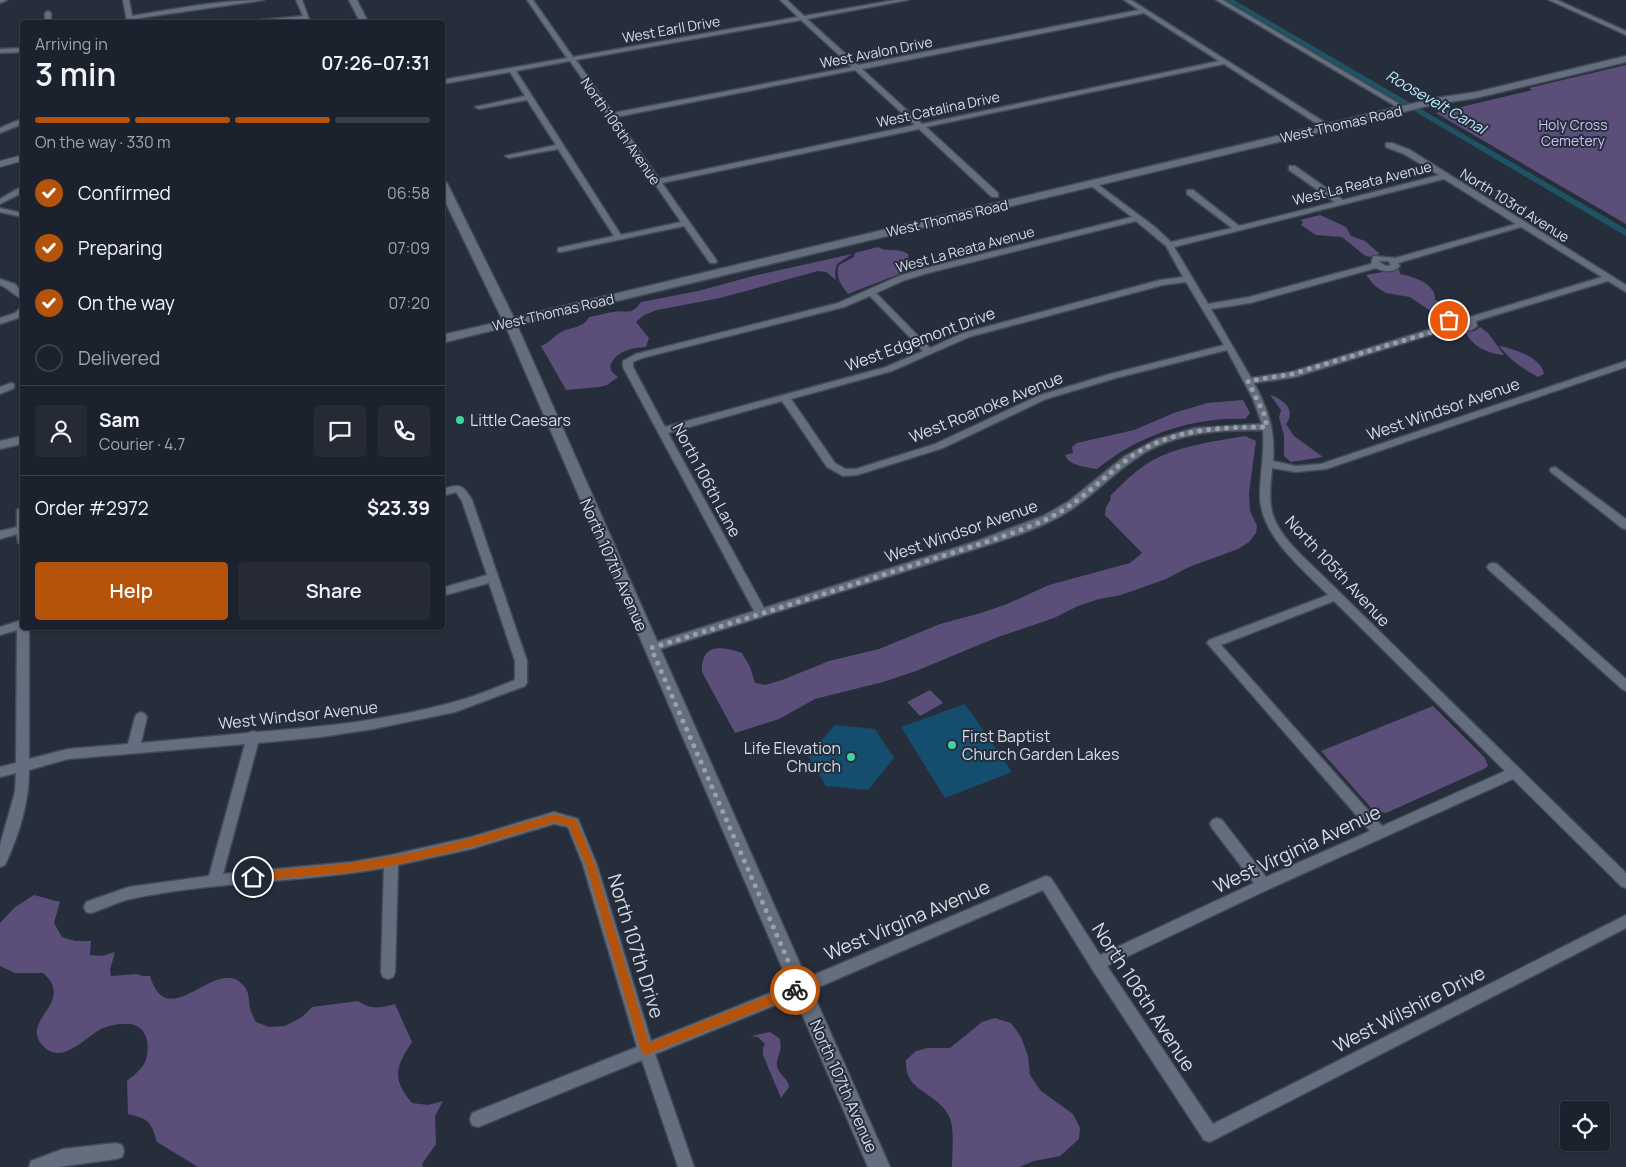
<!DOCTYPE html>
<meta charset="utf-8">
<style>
body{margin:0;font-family:Manrope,sans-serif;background:#252a35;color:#f1f3f6;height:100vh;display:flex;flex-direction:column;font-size:19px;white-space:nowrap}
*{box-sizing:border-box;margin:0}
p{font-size:16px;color:#a0a4aa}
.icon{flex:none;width:28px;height:28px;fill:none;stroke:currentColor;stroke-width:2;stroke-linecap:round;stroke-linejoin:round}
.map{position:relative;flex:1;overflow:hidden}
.side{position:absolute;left:20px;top:20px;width:425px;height:610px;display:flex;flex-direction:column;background:#1c222d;border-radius:5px;box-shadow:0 1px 4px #0004,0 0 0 1px #3a3f49}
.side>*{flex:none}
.fabs{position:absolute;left:1560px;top:1101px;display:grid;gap:10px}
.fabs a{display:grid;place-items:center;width:50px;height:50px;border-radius:5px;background:#1c222d;box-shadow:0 1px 4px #0004,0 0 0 1px #3a3f49;font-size:25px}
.pin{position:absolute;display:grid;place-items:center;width:42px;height:42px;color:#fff;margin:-21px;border:2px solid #fff;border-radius:50%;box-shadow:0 1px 5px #0007}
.courier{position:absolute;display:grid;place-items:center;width:50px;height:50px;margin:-25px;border:4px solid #b45309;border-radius:50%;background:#fff;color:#222;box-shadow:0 1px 6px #0007}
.overview em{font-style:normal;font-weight:600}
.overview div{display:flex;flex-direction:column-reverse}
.overview{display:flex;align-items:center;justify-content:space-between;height:85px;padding:0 15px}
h1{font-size:32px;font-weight:600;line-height:38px}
.bar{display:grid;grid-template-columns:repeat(4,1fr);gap:8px 5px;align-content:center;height:60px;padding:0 15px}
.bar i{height:6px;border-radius:4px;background:#3a3f49}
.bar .selected{background:#b45309}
.bar p{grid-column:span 4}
.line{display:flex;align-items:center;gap:12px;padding:0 15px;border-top:1px solid #3a3f49}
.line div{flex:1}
.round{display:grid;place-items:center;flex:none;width:52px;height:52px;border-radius:5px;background:#252a35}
ol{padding:0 15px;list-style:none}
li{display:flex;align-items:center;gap:15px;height:55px}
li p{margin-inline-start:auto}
li .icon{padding:5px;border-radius:50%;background:#b45309;color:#fff;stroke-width:4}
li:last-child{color:#a0a4aa}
li i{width:28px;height:28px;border:2px solid #3a3f49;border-radius:50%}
.button{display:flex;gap:10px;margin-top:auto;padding:10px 15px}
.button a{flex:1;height:58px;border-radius:5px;background:#b45309;color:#fff;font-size:20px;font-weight:600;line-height:58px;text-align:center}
.button a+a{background:#252a35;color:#f1f3f6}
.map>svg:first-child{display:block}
.green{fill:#5b4e79}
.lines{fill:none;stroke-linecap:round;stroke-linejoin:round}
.canal{fill:#1e5363;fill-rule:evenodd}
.building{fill:#154d6f}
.minor-casing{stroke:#424a56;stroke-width:3}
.tertiary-casing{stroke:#424a56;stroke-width:2}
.secondary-casing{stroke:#424a56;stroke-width:3}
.minor{fill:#646e7e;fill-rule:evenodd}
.tertiary{fill:#646e7e;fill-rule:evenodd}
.secondary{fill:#646e7e;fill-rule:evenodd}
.route{fill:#b45309}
.done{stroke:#99a0aa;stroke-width:5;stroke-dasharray:0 9}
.poi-dot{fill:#42d4a0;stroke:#262e3c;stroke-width:2}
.labels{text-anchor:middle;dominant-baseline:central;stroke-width:4;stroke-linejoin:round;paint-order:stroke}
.far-street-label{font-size:14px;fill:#d7dde6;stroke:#262e3c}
.far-park-label{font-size:14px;fill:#cebef6;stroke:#262e3c}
.far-water-label{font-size:15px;font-style:italic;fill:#bdebfc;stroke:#262e3c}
.street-label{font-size:16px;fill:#d7dde6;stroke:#262e3c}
.poi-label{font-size:16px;fill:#d7dde6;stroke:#262e3c;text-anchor:start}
.near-street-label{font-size:19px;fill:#d7dde6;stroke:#262e3c}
</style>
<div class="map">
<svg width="1626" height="1167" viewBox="0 0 1626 1167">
<rect width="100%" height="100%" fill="#262e3c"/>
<g class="green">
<polygon points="1626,65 1626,224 1436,113 1532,90 1529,88"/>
<polygon points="1320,215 1346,227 1351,236 1365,241 1380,254 1370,257 1364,255 1342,237 1316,235 1301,225 1303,222 1300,220"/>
<path d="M 878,247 C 888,253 898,247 908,254 L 909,261 L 903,263 L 912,269 L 848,294 C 841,285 835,277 839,265 L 854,257 L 855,253 Z"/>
<path d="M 852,254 L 837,264 L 835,272 L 836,280 L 826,272 L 818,271 L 720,298 L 657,310 L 644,315 L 636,322 L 649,338 L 646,347 C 631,348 615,351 610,367 L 612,372 L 618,377 L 607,385 L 599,387 L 566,390 L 541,346 C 550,343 553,336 561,332 C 571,327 584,328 589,317 C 597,316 605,313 613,312 C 626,309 631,317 641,302 L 698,291 L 753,276 Z"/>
<path d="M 1399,269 L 1400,274 C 1412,276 1437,284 1435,300 L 1454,307 L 1457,313 L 1446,316 L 1442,319 L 1437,318 L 1432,312 L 1410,297 L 1386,293 L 1375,286 L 1366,275 Z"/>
<path d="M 1480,327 L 1488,333 L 1504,355 C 1489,354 1471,346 1466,332 L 1475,331 Z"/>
<path d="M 1499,346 C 1514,349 1541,357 1544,374 L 1538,377 C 1523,369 1510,360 1499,346 Z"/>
<path d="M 1270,395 C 1283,399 1297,410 1286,424 L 1294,436 L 1323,457 L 1291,462 L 1284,456 L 1284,436 L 1279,417 L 1281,410 Z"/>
<path d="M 1243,400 L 1250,413 L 1245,419 C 1191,417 1138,436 1097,469 C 1086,467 1069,466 1065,455 L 1073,453 L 1072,447 L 1077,443 L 1134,430 L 1174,413 L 1207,403 Z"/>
<path d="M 1245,436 L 1256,441 L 1249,493 L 1250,511 L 1257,526 L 1256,533 L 1249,542 L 1238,549 L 1189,567 L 1166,579 L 1121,595 L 1099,599 L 1078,606 L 1054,618 L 998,637 L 916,671 L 883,682 L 815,699 L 779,719 L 735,733 L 702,672 C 701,643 721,646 742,653 L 750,667 L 755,683 L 765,685 L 782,680 L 829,661 L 879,649 L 940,624 L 981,613 L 1007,604 L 1049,585 L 1130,563 L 1142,553 L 1105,515 L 1106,507 L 1111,499 L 1110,496 C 1121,485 1132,474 1145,465 C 1174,446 1211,442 1245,436 Z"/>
<polygon points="930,690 943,703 920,716 907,702"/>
<polygon points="1433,706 1485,758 1488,766 1484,769 1386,813 1373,810 1321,751"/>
<path d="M 34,895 L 60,902 L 54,923 L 62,937 L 75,941 L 91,941 L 90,955 L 102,956 L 115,952 L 110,970 L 111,976 L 138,974 L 142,976 L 150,976 C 168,1035 214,958 241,983 C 250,991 248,997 250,1008 C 251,1013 254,1018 256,1022 L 269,1027 L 285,1026 L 302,1017 L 312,1007 L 358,1001 C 371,1010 380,1008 395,1004 L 412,1042 C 395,1067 392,1080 412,1103 L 428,1105 L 443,1101 L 435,1116 L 436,1144 L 422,1164 L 423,1167 L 198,1167 L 157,1142 C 151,1122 150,1119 128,1114 L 127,1081 C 133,1076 142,1069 145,1062 C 152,1044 146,1022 124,1024 C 117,1024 107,1026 101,1029 C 86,1037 62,1065 44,1047 C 17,1020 77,1003 43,973 L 15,973 L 0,966 L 0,923 L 15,907 Z"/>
<path d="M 995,1018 L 1011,1023 L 1021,1037 L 1028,1056 L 1030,1075 L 1041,1091 L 1073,1114 L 1080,1128 L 1079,1139 L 1060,1156 L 1034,1161 L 1019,1167 L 952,1167 C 952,1152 955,1129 949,1116 C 936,1090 904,1093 906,1060 L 916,1051 L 928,1048 L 950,1048 L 982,1022 Z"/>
<path d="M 770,1032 L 779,1038 C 784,1051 776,1055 777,1066 C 778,1074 788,1078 789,1087 L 781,1098 L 763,1055 L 763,1048 L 765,1044 L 758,1037 L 751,1036 Z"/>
</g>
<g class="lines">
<polygon class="canal" points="1226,0 1234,0 1626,229 1626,236"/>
</g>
<g class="building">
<polygon points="965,704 1012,772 945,798 901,727"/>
<polygon points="835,725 875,729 894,758 868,790 826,786 808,756"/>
</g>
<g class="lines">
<defs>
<g id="minor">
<polygon points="0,0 7,0 0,3"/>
<path d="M 123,0 L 129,0 L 132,16 C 176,9 220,0 264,0 L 133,19 L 133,22 L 127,22 Z"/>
<polygon points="296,0 302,0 309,19 277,22 258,22 261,20 303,16"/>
<path d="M 527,0 L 533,0 L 573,57 L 798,17 L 780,0 L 787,0 L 804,16 L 895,0 L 908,0 L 807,19 L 858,65 L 1139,10 L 1124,0 L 1131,0 L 1332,127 L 1325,129 L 1224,64 L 926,127 L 998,193 L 998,197 L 992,197 L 919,129 L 662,183 L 717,261 L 716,263 L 710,263 L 684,226 L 561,252 L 558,252 L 558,248 L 614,236 L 558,149 L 509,158 L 505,156 L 556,145 L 527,100 L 479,109 L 475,107 L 525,96 L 510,72 L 442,84 L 442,80 L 567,58 ZM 1144,13 L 1219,61 L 922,124 L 862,69 ZM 801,20 L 852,67 L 613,113 L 576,60 ZM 570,61 L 681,222 L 621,235 L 516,71 ZM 855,70 L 915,125 L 659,179 L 616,117 Z"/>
<polygon points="1216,0 1223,0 1408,109 1402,110"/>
<polygon points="1549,0 1557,0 1626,31 1626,35"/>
<polygon points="48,11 51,13 51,22 45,22 45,13"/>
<polygon points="22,48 22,52 0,53 0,49"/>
<polygon points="19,120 22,120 22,124 0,133 0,128"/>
<path d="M 1386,143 L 1392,143 L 1410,150 L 1626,285 L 1626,292 L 1608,281 L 1476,321 L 1477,326 C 1470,333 1461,332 1452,328 L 1295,377 L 1254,383 C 1269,411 1275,430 1273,461 L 1296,466 L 1321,464 L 1626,361 L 1626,367 L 1326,469 L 1296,472 L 1272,468 C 1271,481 1269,494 1271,507 C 1275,534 1304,557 1322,575 L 1626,873 L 1626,888 L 1621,886 L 1513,779 L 1269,889 L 1107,966 L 1213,1124 L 1626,915 L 1626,928 L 1210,1142 L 1204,1140 L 1092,969 L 1043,890 L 805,993 L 655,1054 L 694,1167 L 678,1167 L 642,1060 L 478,1127 L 472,1125 L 470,1119 L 472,1113 L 637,1047 L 583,865 L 568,827 L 554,824 L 471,849 L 398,865 L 395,972 L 393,977 L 388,979 L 383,977 L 381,972 L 384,868 C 300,883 214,881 130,899 C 117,902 104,909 91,913 L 86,912 L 84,907 L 86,902 L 129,887 L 209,876 L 245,744 L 68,759 L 29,770 C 29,803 19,835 5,865 L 0,867 L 0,845 L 15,792 L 16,773 L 0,777 L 0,767 L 16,763 L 17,630 L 0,635 L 0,627 L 22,620 L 22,628 L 29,628 L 29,759 L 68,749 L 128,744 L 135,717 L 137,714 L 141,712 L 145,714 L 147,717 L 141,743 L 248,733 L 253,731 L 257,732 C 323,727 390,720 454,702 C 474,697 495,688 515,680 L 515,661 L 489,583 L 442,596 L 442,588 L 487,575 L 462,501 L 456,492 L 442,496 L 442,489 C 461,484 462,484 472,500 L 527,661 L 527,683 L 525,686 L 455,712 L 373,729 L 321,737 L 258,743 L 223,874 L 352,862 L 391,855 L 471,837 L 554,812 L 578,819 L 597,865 L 651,1041 L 795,983 L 1046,876 L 1051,878 L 1100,955 L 1254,883 L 1212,828 L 1210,824 L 1212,820 L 1217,818 L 1222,820 L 1266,877 L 1370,831 L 1207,643 L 1209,640 L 1328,595 C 1302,568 1260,536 1260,495 C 1260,474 1265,452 1263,430 C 1230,430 1196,431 1165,443 C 1130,456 1106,485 1075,507 C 1048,526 1016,536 985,546 L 651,652 L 647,651 L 645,648 L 647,645 L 754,611 L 623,367 L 623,361 L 636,354 L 838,303 L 899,276 L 922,269 L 1132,217 L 1090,185 L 1090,181 L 1093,181 L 1155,227 L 1171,242 L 1232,228 L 1187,194 L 1187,190 L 1193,190 L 1239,226 L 1335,202 L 1289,170 L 1289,166 L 1295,166 L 1343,200 L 1439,175 L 1404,154 L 1386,147 ZM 1444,179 L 1516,224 L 1395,258 L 1373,256 L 1371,264 L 1249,297 L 1208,304 L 1174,247 ZM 1136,221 L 1166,246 L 1183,277 L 1160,280 L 963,333 L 930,348 L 876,293 L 905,280 L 928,273 ZM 1521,227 L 1602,277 L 1470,317 L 1463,314 L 1450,315 L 1445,321 L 1447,324 L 1291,372 L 1251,378 L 1211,309 L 1250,303 L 1376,268 C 1384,272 1393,273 1400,266 L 1398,263 ZM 1380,261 L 1388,261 L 1391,265 L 1386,266 L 1379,262 ZM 1186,282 L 1224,345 L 1110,374 L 1040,395 L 935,444 L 856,469 L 845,469 L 835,463 L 791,399 L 892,371 L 969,337 L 1163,285 ZM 870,296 L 923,351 L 886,367 L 665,427 L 633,367 L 633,362 L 642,358 L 844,307 ZM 1455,320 L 1461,320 L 1468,325 L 1461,326 L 1454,321 ZM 1227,350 L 1253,399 L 1262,424 L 1195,428 L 1157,439 L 1125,456 L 1069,501 L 1043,516 L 977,541 L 764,608 L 668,433 L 782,401 L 827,467 L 843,476 L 857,475 L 943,448 L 1046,399 L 1116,378 ZM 1334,601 L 1505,771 L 1382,826 L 1221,645 Z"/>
<polygon points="19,188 22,188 22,193 0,204 0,199"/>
<polygon points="0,208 22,213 22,217 0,212"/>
<path d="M 0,279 L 15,284 L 22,292 L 22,298 C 15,297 9,288 0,285 Z"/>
<polygon points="22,307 21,317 0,324 0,318 15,313"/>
<polygon points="11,383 14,384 14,388 0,394 0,387"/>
<polygon points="1555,467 1626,519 1626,529 1622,528 1551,472 1550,470 1551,468"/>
<polygon points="22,506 22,544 18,543 17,534 0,539 0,531 17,527 17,510"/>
<polygon points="1493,563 1497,564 1626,679 1626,691 1622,689 1489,570 1487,567 1489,564"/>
<polygon points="116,1143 122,1145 124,1151 122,1157 116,1159 58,1167 29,1167 31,1161 63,1149"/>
</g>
<polygon id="tertiary" points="22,155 22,161 0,167 0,161"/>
<g id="secondary">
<polygon points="349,0 357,0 368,22 360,22"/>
<polygon points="1626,56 1626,62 1476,98 1436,104 517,325 890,1167 868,1167 506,327 442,343 442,335 503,321 442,195 442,180 447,183 514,318 1436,98 1476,92"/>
<polygon points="22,436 22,444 0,449 0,441"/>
</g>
</defs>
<use href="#minor" class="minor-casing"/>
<use href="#tertiary" class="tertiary-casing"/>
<use href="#secondary" class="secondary-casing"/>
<use href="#minor" class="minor"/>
<use href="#tertiary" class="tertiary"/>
<use href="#secondary" class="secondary"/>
</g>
<path class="route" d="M 554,814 L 576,820 L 595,865 L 649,1043 L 795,985 L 799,986 L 800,990 L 799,994 L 646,1055 L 642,1054 L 586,865 L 569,826 L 554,822 L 471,847 L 391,866 L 352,872 L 253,881 L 248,877 L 253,872 C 298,868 344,865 389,857 C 445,847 499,830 554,814 Z"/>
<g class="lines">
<path class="done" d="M 795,990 L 800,988 L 651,648 C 736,622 820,595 904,568 C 947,554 991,542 1033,525 C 1073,510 1096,483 1129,458 C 1170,429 1218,427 1267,427 L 1264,414 L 1248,381 L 1292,374 L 1452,326 L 1449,320"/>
</g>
<g class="poi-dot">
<circle cx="460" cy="420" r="5"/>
<circle cx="952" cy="745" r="5"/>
<circle cx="851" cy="757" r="5"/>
</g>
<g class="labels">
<g class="far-street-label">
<text transform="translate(671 29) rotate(-10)">West Earll Drive</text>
<text transform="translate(876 52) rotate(-11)">West Avalon Drive</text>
<text transform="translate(938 109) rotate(-12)">West Catalina Drive</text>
<text transform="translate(1341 124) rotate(-13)">West Thomas Road</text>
<text transform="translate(621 131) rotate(55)">North 106th Avenue</text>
<text transform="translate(1362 183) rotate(-14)">West La Reata Avenue</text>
<text transform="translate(1515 205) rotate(32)">North 103rd Avenue</text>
<text transform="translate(947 218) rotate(-13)">West Thomas Road</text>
<text transform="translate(965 249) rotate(-15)">West La Reata Avenue</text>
<text transform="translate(553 312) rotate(-13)">West Thomas Road</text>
</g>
<g class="far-park-label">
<text x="1573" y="124">Holy Cross<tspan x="1573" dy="16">Cemetery</tspan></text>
</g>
<g class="far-water-label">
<text transform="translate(1436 102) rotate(30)">Roosevelt Canal</text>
</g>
<g class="street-label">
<text transform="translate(920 339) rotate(-20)">West Edgemont Drive</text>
<text transform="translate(986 407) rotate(-22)">West Roanoke Avenue</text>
<text transform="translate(1443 409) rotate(-19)">West Windsor Avenue</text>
<text transform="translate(707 480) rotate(62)">North 106th Lane</text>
<text transform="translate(961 531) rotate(-19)">West Windsor Avenue</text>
<text transform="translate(614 565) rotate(66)">North 107th Avenue</text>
<text transform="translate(1338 571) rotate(47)">North 105th Avenue</text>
<text transform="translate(298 715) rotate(-6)">West Windsor Avenue</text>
<text transform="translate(844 1086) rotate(66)">North 107th Avenue</text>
</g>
<g class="poi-label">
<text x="470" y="420">Little Caesars</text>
<text x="962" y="736">First Baptist<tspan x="962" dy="18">Church Garden Lakes</tspan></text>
<text x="841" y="748" text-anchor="end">Life Elevation<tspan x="841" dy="18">Church</tspan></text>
</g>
<g class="near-street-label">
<text transform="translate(1297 849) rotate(-25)">West Virginia Avenue</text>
<text transform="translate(907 920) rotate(-23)">West Virgina Avenue</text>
<text transform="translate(636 946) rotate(73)">North 107th Drive</text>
<text transform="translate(1144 997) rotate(57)">North 106th Avenue</text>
<text transform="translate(1409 1009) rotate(-27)">West Wilshire Drive</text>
</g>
</g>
</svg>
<div class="fabs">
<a><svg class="icon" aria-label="locate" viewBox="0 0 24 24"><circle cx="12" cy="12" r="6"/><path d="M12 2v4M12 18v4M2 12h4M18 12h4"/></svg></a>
</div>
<div class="pin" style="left:1449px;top:320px;background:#ea580c"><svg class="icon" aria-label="bag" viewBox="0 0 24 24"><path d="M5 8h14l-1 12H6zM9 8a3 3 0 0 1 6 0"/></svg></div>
<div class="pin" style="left:253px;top:877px;background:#1f2937"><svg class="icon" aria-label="home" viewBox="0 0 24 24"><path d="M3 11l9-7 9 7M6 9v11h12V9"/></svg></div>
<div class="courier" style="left:795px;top:990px"><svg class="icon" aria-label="bike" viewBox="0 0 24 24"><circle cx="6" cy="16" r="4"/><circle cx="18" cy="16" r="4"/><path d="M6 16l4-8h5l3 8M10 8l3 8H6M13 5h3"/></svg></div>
<section class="side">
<div class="overview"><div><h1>3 min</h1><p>Arriving in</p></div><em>07:26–07:31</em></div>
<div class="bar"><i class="selected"></i><i class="selected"></i><i class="selected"></i><i></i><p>On the way · 330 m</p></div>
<ol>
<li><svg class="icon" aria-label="check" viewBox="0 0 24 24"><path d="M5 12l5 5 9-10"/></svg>Confirmed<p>06:58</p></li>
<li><svg class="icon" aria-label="check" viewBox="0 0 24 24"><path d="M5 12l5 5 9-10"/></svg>Preparing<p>07:09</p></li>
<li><svg class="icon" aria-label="check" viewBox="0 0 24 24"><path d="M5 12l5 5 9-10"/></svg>On the way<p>07:20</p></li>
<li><i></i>Delivered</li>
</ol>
<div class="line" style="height:90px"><a class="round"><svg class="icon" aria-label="person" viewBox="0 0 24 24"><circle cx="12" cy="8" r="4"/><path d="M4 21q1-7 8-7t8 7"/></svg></a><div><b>Sam</b><p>Courier · 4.7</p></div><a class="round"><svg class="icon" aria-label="chat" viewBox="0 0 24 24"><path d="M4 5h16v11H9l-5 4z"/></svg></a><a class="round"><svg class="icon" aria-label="phone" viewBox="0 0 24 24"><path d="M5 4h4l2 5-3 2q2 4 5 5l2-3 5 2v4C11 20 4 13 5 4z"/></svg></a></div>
<div class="line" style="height:65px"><div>Order #2972</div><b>$23.39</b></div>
<div class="button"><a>Help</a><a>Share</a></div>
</section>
</div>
